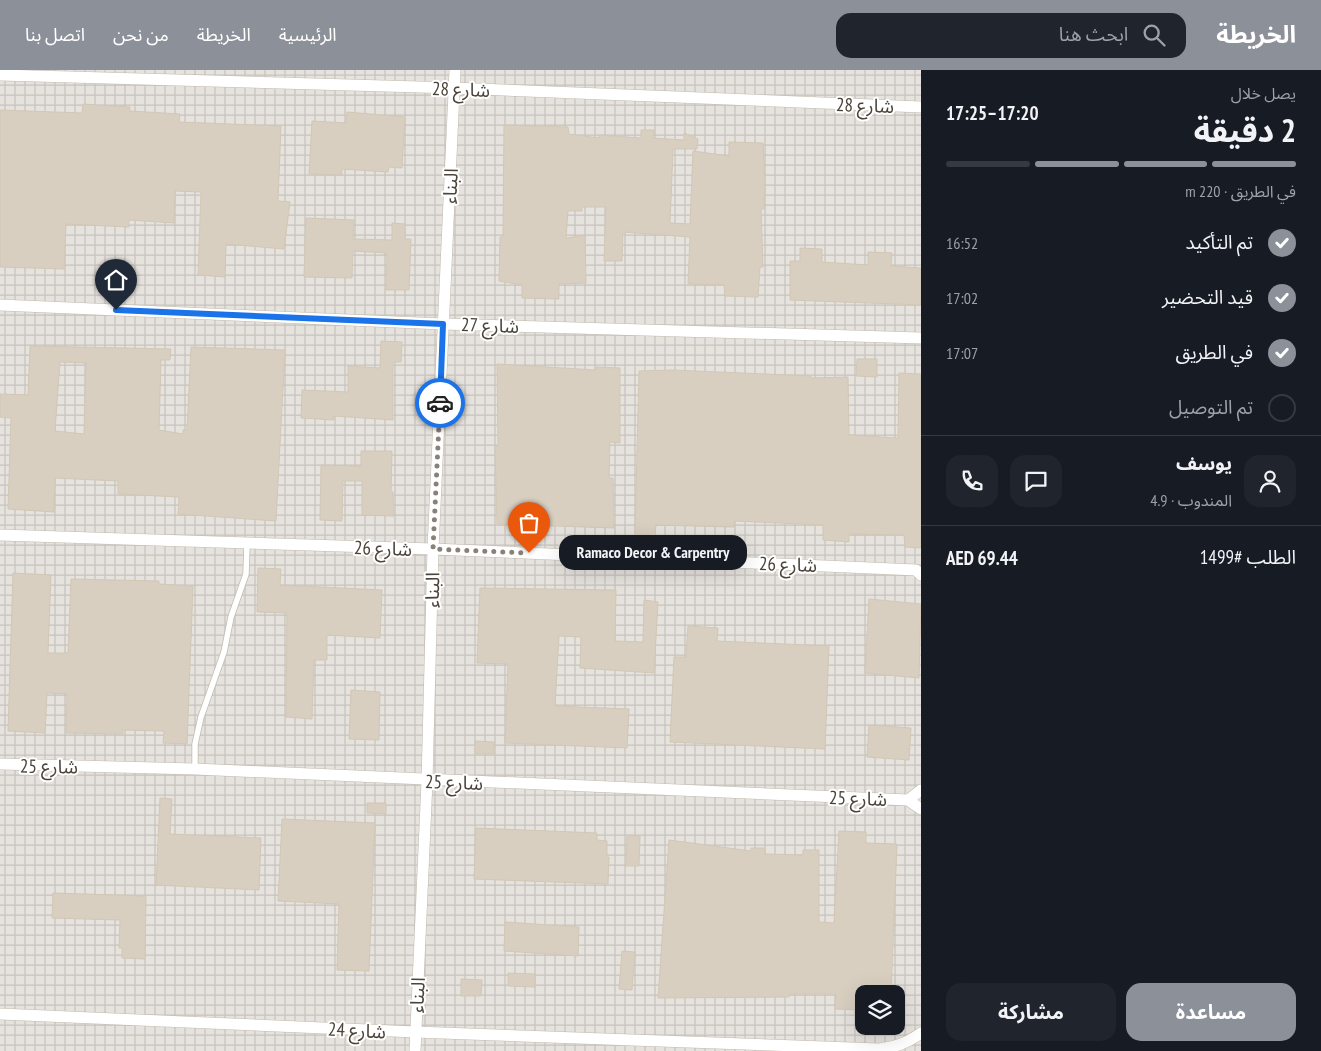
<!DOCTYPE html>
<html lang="ar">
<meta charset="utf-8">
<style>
body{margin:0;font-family:"PT Sans Narrow","Noto Sans Arabic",sans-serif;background:#20242c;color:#f1f3f6;direction:rtl;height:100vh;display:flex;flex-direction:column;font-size:19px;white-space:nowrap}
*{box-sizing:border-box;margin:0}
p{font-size:16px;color:#9ea1a6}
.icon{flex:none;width:28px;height:28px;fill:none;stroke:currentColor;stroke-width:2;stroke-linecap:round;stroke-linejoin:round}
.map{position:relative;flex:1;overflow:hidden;direction:ltr}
.drawer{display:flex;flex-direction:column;background:#171b24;width:400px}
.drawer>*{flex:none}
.controls{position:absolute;left:855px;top:915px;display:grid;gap:10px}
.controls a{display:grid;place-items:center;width:50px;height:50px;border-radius:10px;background:#171b24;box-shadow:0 5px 20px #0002;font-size:25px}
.pin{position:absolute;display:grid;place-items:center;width:42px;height:42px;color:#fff;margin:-51px -21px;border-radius:50% 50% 50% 0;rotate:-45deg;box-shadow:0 0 5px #0007}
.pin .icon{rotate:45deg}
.courier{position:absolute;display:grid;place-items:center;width:50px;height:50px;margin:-25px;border:4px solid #1a73e8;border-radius:50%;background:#fff;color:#222;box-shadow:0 1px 6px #0007}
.bubble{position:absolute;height:35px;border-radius:15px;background:#171b24;box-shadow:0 5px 20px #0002;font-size:16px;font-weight:700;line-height:35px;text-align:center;direction:rtl}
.headline em{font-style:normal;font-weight:700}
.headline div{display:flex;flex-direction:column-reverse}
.headline{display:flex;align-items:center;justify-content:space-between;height:85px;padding:0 25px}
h1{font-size:32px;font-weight:700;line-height:38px}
.bar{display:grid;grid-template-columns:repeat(4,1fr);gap:8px 5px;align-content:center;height:60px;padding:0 25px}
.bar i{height:6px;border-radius:4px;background:#363941}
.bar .selected{background:#8c9099}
.bar p{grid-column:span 4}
.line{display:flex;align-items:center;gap:12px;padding:0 25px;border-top:1px solid #363941}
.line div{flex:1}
.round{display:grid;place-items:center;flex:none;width:52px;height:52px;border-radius:15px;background:#20242c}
ol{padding:0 25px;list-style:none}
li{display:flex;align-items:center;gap:15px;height:55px}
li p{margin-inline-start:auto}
li .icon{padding:5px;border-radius:50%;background:#8c9099;color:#fff;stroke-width:4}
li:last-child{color:#9ea1a6}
li i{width:28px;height:28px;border:2px solid #363941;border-radius:50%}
.cta{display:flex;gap:10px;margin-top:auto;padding:10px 25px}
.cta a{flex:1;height:58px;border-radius:15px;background:#8c9099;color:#fff;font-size:20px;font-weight:700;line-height:58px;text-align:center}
.cta a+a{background:#20242c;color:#f1f3f6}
header{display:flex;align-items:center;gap:30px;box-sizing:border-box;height:70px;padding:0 25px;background:#8c9099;color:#fff}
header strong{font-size:24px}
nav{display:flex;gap:28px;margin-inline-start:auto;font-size:18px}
.search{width:350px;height:45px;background:#20242c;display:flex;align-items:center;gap:12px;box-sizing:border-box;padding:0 18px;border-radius:15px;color:#9ea1a6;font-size:19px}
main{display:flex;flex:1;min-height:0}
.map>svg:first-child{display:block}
.industrial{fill:url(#industrial-grid);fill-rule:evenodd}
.building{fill:#d8cfc1;stroke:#d3c7b4;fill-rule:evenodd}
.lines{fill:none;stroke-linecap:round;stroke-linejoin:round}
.lane-casing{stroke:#c2bbae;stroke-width:7}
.street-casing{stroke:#c2bbae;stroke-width:12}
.lane{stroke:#fff;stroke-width:5.5}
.street{stroke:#fff;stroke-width:11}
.done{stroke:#878178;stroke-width:5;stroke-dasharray:0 9}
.route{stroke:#1a73e8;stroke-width:6}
.labels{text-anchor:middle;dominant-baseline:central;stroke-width:4;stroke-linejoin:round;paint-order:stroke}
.street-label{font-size:19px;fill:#4b4439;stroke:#fff}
</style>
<header>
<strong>الخريطة</strong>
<div class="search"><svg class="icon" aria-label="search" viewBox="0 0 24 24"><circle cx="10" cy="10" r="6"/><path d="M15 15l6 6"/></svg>ابحث هنا</div>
<nav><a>الرئيسية</a><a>الخريطة</a><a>من نحن</a><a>اتصل بنا</a></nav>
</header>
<main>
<section class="drawer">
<div class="headline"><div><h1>2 دقيقة</h1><p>يصل خلال</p></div><em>17:20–17:25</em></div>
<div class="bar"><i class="selected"></i><i class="selected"></i><i class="selected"></i><i></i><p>في الطريق · 220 m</p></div>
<ol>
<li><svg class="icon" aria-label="check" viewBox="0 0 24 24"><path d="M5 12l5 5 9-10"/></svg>تم التأكيد<p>16:52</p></li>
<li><svg class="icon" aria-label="check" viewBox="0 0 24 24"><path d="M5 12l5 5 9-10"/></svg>قيد التحضير<p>17:02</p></li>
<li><svg class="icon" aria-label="check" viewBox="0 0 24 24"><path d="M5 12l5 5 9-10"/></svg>في الطريق<p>17:07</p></li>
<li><i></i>تم التوصيل</li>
</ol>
<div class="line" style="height:90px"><a class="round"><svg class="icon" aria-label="person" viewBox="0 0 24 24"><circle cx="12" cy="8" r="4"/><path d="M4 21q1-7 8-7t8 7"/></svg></a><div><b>يوسف</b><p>المندوب · 4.9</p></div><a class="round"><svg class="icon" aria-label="chat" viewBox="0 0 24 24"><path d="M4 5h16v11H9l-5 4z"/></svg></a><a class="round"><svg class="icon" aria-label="phone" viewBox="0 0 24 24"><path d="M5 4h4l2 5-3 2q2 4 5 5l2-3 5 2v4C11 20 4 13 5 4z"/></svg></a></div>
<div class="line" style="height:65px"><div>الطلب #1499</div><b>AED 69.44</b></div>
<div class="cta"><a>مساعدة</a><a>مشاركة</a></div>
</section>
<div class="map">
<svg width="921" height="981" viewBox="0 0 921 981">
<defs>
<pattern id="industrial-grid" width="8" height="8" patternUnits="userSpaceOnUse" patternTransform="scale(1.25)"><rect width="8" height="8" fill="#e6e2dd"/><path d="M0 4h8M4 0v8" fill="none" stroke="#c7c3be"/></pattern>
</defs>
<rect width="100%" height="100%" fill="#f6f3ec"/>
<path class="industrial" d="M 0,0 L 921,0 L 921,981 L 0,981 ZM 864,924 L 896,924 L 896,956 L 864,956 Z"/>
<g class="building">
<polygon points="83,34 130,37 130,41 180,44 179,52 281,56 278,131 290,132 284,179 226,174 225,207 198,205 201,122 175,121 174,153 129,150 129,157 66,154 64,199 0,197 0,40 82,43"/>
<polygon points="347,42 405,47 402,98 389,97 388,102 342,99 342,105 309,104 312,51 346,53"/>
<polygon points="504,55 568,57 569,64 599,68 599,65 641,68 641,60 654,60 653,68 684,70 684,63 698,69 697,79 673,79 670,153 690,154 693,81 729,86 729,72 763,73 765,112 764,139 761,139 763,197 760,197 758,227 725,226 724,215 688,214 690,167 623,162 622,191 604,191 606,137 582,137 582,141 568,141 566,168 585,165 586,213 559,214 559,229 522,228 522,215 499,211 500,167 503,167"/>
<polygon points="306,148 354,150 353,169 392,170 392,153 405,154 405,169 411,169 409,220 386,220 387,183 353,181 352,208 304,207"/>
<polygon points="800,178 822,179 822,192 868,195 868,182 892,183 891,196 921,198 921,235 790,230 790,191 800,191"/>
<polygon points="381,271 402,272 401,292 393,292 393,350 334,346 334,350 301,348 302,320 348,322 348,296 380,298"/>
<path d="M 30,276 L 171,279 L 170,290 L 161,290 L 159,360 L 183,364 L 183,360 L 187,360 L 191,277 L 285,280 L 276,451 L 178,444 L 179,427 L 118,424 L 118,411 L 55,408 L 54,442 L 8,439 L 11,348 L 0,347 L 0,324 L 28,325 ZM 60,292 L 86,293 L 84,364 L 55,361 Z"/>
<polygon points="857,289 877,289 877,307 856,306"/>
<polygon points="497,294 596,300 596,297 620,298 620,373 610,372 609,408 613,408 614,458 497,454 495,376 498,376"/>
<polygon points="672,300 811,306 811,308 848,307 849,365 898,368 899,303 921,304 921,478 905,477 904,465 849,464 849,472 823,470 823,455 734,451 734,457 656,455 655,465 635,464 639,301"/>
<polygon points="361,381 392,381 391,421 393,422 394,446 362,445 362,411 343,411 342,451 320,450 321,395 361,396"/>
<polygon points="258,498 281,499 280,515 382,520 380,568 327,565 327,590 314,590 312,649 286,647 287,543 257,542"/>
<polygon points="13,503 51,505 48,583 68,583 71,509 159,511 159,514 193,516 187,674 163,673 164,661 123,660 123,664 66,663 67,624 47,623 45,663 8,661"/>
<polygon points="480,518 616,520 615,571 643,572 644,530 658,532 654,603 580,598 581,567 559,566 555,636 629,639 627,678 505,673 508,594 477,593"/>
<polygon points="869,529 921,534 919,608 865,603"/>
<polygon points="688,556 718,558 717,571 829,576 825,679 670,672 674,587 686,587"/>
<polygon points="351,620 380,622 379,670 349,669"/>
<polygon points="869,655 911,658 909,690 867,687"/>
<polygon points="475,671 494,672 494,684 475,684"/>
<polygon points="160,728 172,729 170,764 261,768 259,820 156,815"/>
<polygon points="367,733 386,733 386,744 367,743"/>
<polygon points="282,749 375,753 369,901 337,900 339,834 278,831"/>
<polygon points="476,758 597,763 597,770 607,771 607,787 609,787 608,814 474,809"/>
<polygon points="839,761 866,762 866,773 897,774 891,924 861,924 860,940 835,939 836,924 789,924 789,927 658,928 669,770 751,781 751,778 765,778 765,784 803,785 803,780 819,780 819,852 834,853"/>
<polygon points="627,765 640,766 639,796 626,796"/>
<polygon points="53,823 146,826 145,889 122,888 122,878 119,878 120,850 52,848"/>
<polygon points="505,852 579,857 578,886 504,881"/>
<polygon points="622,881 635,882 632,920 619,919"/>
<polygon points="508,903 535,904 535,917 508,916"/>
<polygon points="461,909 482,910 481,926 461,926"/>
</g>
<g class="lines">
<defs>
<polyline id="lane" points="195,699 195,674 201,647 224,582 231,547 246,504 247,474"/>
<g id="street">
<polyline points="0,5 454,18 921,37"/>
<polyline points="0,235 443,254 921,268"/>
<polyline points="0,465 433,479 916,500 921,505"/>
<polyline points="0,694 195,699 908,730 921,739"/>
<polyline points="908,730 921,720"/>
<path d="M 0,944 L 415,962 L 879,979 C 896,977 907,973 921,963"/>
<polyline points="415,981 427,711 433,479 455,0"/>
</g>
</defs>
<use href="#lane" class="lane-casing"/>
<use href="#street" class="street-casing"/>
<use href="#lane" class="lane"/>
<use href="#street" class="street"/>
</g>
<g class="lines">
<polyline class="done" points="440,333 433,479 529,483"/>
<polyline class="route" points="116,240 443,254 440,333"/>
</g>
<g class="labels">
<g class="street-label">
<text transform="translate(461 19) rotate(2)">شارع 28</text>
<text transform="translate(865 35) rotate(2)">شارع 28</text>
<text transform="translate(450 116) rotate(-87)">البناء</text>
<text transform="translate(490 255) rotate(2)">شارع 27</text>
<text transform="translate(383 478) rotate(2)">شارع 26</text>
<text transform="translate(788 494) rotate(2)">شارع 26</text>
<text transform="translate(432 520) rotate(-89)">البناء</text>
<text transform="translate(49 696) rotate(1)">شارع 25</text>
<text transform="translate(454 712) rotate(2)">شارع 25</text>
<text transform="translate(858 728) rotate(2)">شارع 25</text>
<text transform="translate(417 925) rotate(-87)">البناء</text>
<text transform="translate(357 960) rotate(3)">شارع 24</text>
</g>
</g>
</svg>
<div class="controls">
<a><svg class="icon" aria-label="layers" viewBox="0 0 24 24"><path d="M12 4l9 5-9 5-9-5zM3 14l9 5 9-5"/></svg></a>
</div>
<div class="pin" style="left:529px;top:483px;background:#ea580c"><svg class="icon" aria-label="bag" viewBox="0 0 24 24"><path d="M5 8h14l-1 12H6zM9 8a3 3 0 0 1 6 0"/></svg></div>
<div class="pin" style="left:116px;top:240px;background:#1f2937"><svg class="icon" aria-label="home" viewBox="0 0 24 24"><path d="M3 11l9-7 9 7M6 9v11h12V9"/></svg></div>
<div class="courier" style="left:440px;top:333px"><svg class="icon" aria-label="car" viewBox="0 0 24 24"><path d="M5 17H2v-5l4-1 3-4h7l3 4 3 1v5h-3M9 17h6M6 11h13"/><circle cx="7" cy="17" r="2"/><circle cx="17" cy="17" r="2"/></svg></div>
<div class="bubble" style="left:559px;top:465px;width:188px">Ramaco Decor &amp; Carpentry</div>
</div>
</main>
